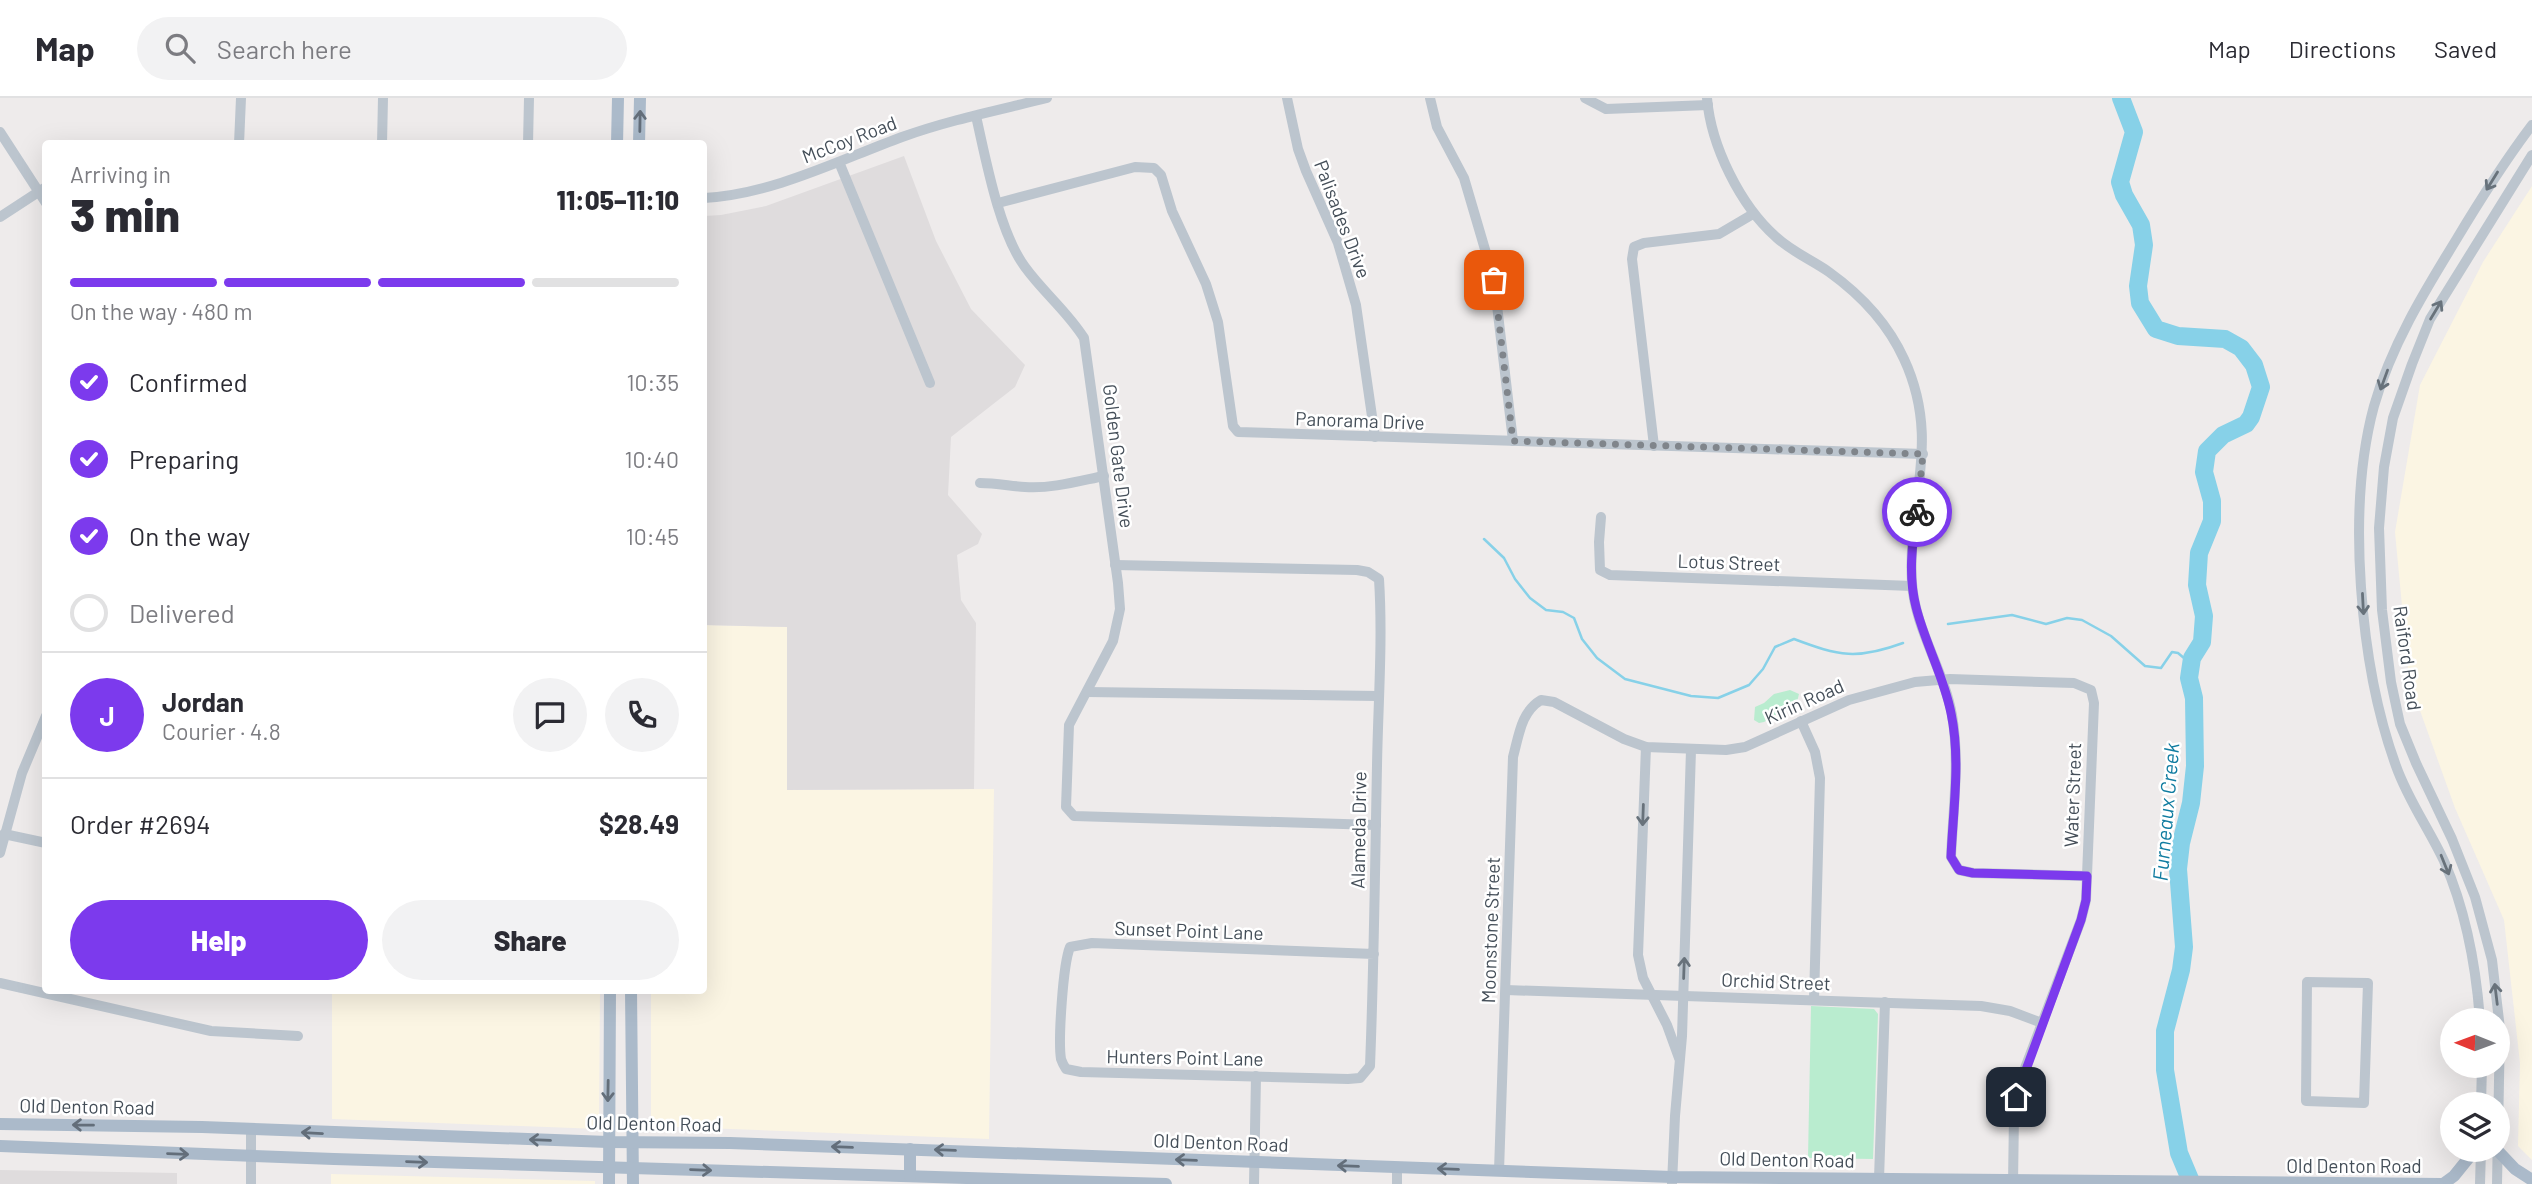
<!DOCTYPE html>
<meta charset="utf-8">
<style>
body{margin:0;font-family:Barlow,sans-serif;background:#f2f2f3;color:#2b2b33;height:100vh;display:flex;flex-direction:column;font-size:26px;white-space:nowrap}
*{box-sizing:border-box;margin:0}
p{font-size:23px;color:#7c7c81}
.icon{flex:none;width:38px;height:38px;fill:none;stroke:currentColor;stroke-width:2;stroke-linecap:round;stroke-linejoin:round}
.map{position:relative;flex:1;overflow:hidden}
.details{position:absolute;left:42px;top:42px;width:665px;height:854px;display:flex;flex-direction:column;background:#fff;border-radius:7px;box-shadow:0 7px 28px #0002}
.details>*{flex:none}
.needle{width:46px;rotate:271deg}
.buttons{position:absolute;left:2440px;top:910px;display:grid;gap:14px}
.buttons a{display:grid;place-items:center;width:70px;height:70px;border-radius:50%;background:#fff;box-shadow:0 7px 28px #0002;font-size:35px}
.pin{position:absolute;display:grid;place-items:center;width:60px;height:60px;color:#fff;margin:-30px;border-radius:14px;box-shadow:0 4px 10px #0006}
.courier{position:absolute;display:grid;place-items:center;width:70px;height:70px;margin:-35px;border:5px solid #7c3aed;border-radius:50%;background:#fff;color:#222;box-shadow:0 2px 9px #0007}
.headline em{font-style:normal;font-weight:800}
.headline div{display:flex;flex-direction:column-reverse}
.headline{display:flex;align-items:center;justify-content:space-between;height:119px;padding:0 28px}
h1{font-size:46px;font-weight:800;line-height:52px}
.bar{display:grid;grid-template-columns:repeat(4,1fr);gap:10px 7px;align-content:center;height:84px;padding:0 28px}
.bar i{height:9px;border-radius:5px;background:#e1e1e2}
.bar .active{background:#7c3aed}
.bar p{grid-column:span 4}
.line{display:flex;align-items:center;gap:18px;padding:0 28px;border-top:2px solid #e1e1e2}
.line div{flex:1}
.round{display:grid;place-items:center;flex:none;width:74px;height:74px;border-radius:37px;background:#f2f2f3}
ol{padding:0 28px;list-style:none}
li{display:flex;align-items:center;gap:21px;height:77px}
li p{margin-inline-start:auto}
li .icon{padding:7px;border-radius:50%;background:#7c3aed;color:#fff;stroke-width:4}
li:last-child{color:#7c7c81}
li i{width:38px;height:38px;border:4px solid #e1e1e2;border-radius:50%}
.cta{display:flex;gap:14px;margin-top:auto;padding:14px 28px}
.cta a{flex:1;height:80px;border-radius:42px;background:#7c3aed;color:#fff;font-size:28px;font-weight:800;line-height:80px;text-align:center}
.cta a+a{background:#f2f2f3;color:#2b2b33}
header{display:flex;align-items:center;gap:42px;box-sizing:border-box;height:98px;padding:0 35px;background:#fff;border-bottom:2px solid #e1e1e2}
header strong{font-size:33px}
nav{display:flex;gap:38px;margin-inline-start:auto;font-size:24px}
.search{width:490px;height:63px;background:#f2f2f3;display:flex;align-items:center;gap:18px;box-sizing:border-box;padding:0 24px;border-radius:38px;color:#7c7c81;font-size:26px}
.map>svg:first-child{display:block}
.commercial{fill:#fbf5e3}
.education{fill:#dfdcdd}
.green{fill:#b9eccf}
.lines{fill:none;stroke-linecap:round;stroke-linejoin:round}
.stream{stroke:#87d1e8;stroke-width:2.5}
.river{stroke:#87d1e8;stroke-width:18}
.minor{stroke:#bcc5ce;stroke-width:10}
.major{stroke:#abbaca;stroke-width:12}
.oneway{stroke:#636e7a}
.oneway2{stroke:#68727b}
.done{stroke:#80858b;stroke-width:7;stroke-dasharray:0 12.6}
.route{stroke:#7c3aed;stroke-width:9}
.labels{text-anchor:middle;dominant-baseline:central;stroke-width:5;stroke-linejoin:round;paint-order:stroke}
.street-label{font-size:19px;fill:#444e58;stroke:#fff}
.water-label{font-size:21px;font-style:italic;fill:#107ca0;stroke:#fff}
</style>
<header>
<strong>Map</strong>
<div class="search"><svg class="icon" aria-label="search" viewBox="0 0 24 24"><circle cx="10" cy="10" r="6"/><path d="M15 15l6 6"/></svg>Search here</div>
<nav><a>Map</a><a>Directions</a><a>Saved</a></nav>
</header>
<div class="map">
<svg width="2532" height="1086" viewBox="0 0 2532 1086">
<rect width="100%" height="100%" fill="#eeebeb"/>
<g class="commercial">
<polygon points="2532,88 2532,1062 2518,1048 2520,965 2504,822 2455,710 2409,582 2395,434 2420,287 2483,164"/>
<polygon points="704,527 787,529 787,692 994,691 989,1041 651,1028 651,893 704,892"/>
<polygon points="332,893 600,893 599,1031 332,1021"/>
<polygon points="331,1076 595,1083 595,1086 331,1086"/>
</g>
<g class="education">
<polygon points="904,58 936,143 971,211 1025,267 1015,289 951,339 948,397 982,436 978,446 957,457 961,502 976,525 974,691 787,692 787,529 704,527 704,118 721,117 766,108"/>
<polygon points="0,1072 177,1075 177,1086 0,1086"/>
</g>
<g class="green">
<polygon points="1790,592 1799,596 1797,604 1764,624 1759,625 1754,622 1755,609 1764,605 1774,596"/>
<polygon points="1811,908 1874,911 1878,916 1873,1061 1808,1060"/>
</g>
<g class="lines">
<g class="stream">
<path d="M 1484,441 L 1504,460 L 1515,481 L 1530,500 L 1546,512 L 1563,514 L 1574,520 L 1582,541 L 1597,560 L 1625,581 L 1691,598 L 1718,600 L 1749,587 L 1763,571 L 1775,549 L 1794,541 C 1839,558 1857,562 1903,545"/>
<polyline points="1948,526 2012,517 2046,526 2067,520 2082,522 2111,538 2145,568 2161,570 2172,554 2178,555 2191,566"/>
</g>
<polyline class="river" points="2121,0 2134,34 2120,84 2124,97 2141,127 2144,147 2138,188 2140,205 2156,231 2178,238 2225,241 2241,250 2254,267 2261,289 2251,319 2246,326 2223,337 2207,353 2204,374 2212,403 2212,423 2199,455 2197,487 2204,518 2202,544 2192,560 2189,580 2194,600 2195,668 2191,705 2181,745 2178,771 2184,849 2181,872 2165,933 2165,972 2179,1055 2192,1086"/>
<g class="minor">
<polyline points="1287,0 1298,51 1306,73 1338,145 1356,207 1375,339"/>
<polyline points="1430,0 1437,29 1464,80 1494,182 1513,343"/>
<polyline points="1585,0 1606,11 1708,7"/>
<path d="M 1707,0 C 1711,48 1740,107 1776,139 C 1792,154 1812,162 1829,174 C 1861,197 1888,226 1904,261 C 1942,343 1907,404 1912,485 C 1915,531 1944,572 1952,617 C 1960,663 1953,712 1951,759 L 1959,772 L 1973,775 L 2087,778"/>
<path d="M 976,18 C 986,62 999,134 1025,169 C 1043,194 1067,213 1084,240 L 1118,485 L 1120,511 L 1113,543 L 1069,627 L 1066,709 L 1074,718 L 1376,727"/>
<polyline points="0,34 46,105"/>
<polyline points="239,46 241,0"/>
<polyline points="382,46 383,0"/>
<polyline points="528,46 529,0"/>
<polyline points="839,64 930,285"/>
<path d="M 704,100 C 773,96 837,63 902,39 C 949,22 999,12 1047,0"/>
<polyline points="998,105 1135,69 1154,70 1161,77 1172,113 1206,186 1218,224 1233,328 1238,334 1923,356"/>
<polyline points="0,119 46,89"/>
<polyline points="1654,348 1632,161 1634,149 1644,145 1719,136 1753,116"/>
<path d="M 980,385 C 996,385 1010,388 1025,389 C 1051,391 1079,383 1104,378"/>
<polyline points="1601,419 1599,444 1600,472 1610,477 1912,488"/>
<path d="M 1115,467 L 1357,472 L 1368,474 L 1379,481 C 1383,543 1378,606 1377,668 C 1375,768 1374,868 1370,968 L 1360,980 L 1348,981 L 1081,974 L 1066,971 C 1064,968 1062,964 1061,961 C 1058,942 1063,866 1070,849 L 1092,845 L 1374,856"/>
<polyline points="1087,594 1378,598"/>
<polyline points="1801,623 1815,654 1820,680 1814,902"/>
<polyline points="1646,649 1638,857 1643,880 1667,927 1679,960"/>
<polyline points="4,736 46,745"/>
<polyline points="0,755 22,675 46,618"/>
<polygon points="2307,884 2368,885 2364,1005 2306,1003"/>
<polyline points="0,885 211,933 298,938"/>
<polyline points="1506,892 1981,908 2010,913 2042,925"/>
<path d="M 2480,922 C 2476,868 2466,813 2444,763 C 2429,731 2408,702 2396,668 C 2360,569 2346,411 2374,308 C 2391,248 2424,194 2456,142 C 2480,102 2504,64 2532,27"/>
<polyline points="2481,1006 2482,968"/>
<path d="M 1499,1073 L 1513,659 C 1519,637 1521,614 1541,602 L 1554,604 L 1624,641 L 1646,649 L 1726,652 L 1745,649 L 1849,602 L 1915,584 L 1950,581 L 2074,585 L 2091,592 L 2094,605 L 2086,802 L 2081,822 L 2019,986 L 2014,1016 L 2013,1086"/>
<polyline points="1879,1081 1885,904"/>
<polyline points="251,1086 251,1032"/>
<polyline points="1254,1086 1256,978"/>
<polyline points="1397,1086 1397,1070"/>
<polyline points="1672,1086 1675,1018 1682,938 1691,652"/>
<polyline points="2480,1086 2481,1052"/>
<polyline points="2497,1086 2500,931 2492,862 2475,799 2452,741 2416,665 2400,626 2391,584 2382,512 2379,430 2384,369 2393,320 2412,266 2430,221 2532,57"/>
</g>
<g class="major">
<polyline points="617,46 618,0"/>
<polyline points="639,46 640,0"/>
<polyline points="631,892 633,1086"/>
<polyline points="0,1026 202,1029 608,1044 730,1045 1672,1079 2441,1086"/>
<polyline points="0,1048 334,1061 1166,1086"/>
<polyline points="2498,1053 2515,1071 2532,1082"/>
<polyline points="910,1078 910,1051"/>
<polyline points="609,1086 610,892"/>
<polyline points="2443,1086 2454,1078 2475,1052"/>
</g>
</g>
<defs><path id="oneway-shaft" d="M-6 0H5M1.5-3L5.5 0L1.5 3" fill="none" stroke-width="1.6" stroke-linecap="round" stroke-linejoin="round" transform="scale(1.75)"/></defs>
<g class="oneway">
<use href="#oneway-shaft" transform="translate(640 23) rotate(-89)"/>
<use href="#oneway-shaft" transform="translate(608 993) rotate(91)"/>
<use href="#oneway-shaft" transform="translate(83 1027) rotate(-179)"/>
<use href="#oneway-shaft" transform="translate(312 1035) rotate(-177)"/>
<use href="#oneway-shaft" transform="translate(540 1042) rotate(-178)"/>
<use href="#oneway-shaft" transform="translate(842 1049) rotate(-178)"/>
<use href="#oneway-shaft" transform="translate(945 1052) rotate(-178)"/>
<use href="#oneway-shaft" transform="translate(178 1056) rotate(2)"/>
<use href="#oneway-shaft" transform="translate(1186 1062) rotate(-178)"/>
<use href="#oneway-shaft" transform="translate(417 1064) rotate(2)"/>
<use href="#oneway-shaft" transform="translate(1348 1068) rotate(-178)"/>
<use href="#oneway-shaft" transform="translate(1448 1071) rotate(-178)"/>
<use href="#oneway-shaft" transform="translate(701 1072) rotate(2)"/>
</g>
<g class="oneway2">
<use href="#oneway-shaft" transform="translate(2492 83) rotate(122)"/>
<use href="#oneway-shaft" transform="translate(2436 212) rotate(-59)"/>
<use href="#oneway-shaft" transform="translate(2384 282) rotate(110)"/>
<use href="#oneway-shaft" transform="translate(2363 506) rotate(87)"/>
<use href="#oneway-shaft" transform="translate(1643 717) rotate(92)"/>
<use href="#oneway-shaft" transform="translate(2445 767) rotate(68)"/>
<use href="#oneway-shaft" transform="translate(1684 870) rotate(-88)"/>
<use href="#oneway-shaft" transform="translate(2496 896) rotate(-97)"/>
</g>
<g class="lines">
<polyline class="done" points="1494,182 1513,343 1923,356 1917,414"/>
<path class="route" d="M 1917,414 C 1912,446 1908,478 1916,509 C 1925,545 1944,579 1951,615 C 1961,662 1953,712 1951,759 L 1959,772 L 1973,775 L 2087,778 L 2086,802 L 2081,822 L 2016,999"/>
</g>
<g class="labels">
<g class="street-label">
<text transform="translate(849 41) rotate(-21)">McCoy Road</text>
<text transform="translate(1343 121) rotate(69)">Palisades Drive</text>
<text transform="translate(1360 322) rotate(2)">Panorama Drive</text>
<text transform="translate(1119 358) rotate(83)">Golden Gate Drive</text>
<text transform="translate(1729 464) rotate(2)">Lotus Street</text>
<text transform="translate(2408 560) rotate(82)">Raiford Road</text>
<text transform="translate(1804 603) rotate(-24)">Kirin Road</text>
<text transform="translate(2072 697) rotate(-88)">Water Street</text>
<text transform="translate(1358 732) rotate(-89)">Alameda Drive</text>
<text transform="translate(1189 832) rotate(2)">Sunset Point Lane</text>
<text transform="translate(1490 832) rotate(-88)">Moonstone Street</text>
<text transform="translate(1776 883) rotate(2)">Orchid Street</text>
<text transform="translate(1185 959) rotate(1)">Hunters Point Lane</text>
<text transform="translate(87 1008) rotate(1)">Old Denton Road</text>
<text transform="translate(654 1025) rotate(1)">Old Denton Road</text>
<text transform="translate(1221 1044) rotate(2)">Old Denton Road</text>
<text transform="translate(1787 1061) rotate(1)">Old Denton Road</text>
<text x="2354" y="1067">Old Denton Road</text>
</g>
<g class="water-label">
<text transform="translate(2165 714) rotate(-85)">Furneaux Creek</text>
</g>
</g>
</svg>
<div class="buttons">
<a><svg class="needle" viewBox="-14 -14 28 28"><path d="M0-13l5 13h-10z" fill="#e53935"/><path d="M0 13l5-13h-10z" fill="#7c7c81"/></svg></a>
<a><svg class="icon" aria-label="layers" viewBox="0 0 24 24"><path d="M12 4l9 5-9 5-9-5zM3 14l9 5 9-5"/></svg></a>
</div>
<div class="pin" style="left:1494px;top:182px;background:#ea580c"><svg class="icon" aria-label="bag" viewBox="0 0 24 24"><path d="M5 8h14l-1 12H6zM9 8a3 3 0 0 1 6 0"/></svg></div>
<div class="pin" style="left:2016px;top:999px;background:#1f2937"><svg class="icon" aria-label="home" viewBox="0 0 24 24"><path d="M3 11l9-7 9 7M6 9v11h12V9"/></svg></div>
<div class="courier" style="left:1917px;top:414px"><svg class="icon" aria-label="bike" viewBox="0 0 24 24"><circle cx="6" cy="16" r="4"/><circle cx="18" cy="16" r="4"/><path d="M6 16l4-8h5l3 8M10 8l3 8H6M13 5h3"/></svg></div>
<section class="details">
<div class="headline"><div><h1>3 min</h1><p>Arriving in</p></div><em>11:05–11:10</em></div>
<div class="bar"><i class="active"></i><i class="active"></i><i class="active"></i><i></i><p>On the way · 480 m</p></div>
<ol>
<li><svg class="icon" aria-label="check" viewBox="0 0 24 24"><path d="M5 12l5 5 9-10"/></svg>Confirmed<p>10:35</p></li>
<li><svg class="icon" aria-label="check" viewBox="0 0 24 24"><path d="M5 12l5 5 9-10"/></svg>Preparing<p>10:40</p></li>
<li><svg class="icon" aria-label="check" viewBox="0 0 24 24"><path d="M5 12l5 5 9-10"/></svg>On the way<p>10:45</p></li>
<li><i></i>Delivered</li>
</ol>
<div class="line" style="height:126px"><b class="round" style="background:#7c3aed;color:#fff">J</b><div><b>Jordan</b><p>Courier · 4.8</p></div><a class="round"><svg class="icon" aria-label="chat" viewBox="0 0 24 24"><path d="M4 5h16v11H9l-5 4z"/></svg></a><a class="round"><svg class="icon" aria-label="phone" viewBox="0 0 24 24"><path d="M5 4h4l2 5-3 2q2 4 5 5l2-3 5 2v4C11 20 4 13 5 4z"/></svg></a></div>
<div class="line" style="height:91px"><div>Order #2694</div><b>$28.49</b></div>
<div class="cta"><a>Help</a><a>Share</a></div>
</section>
</div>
